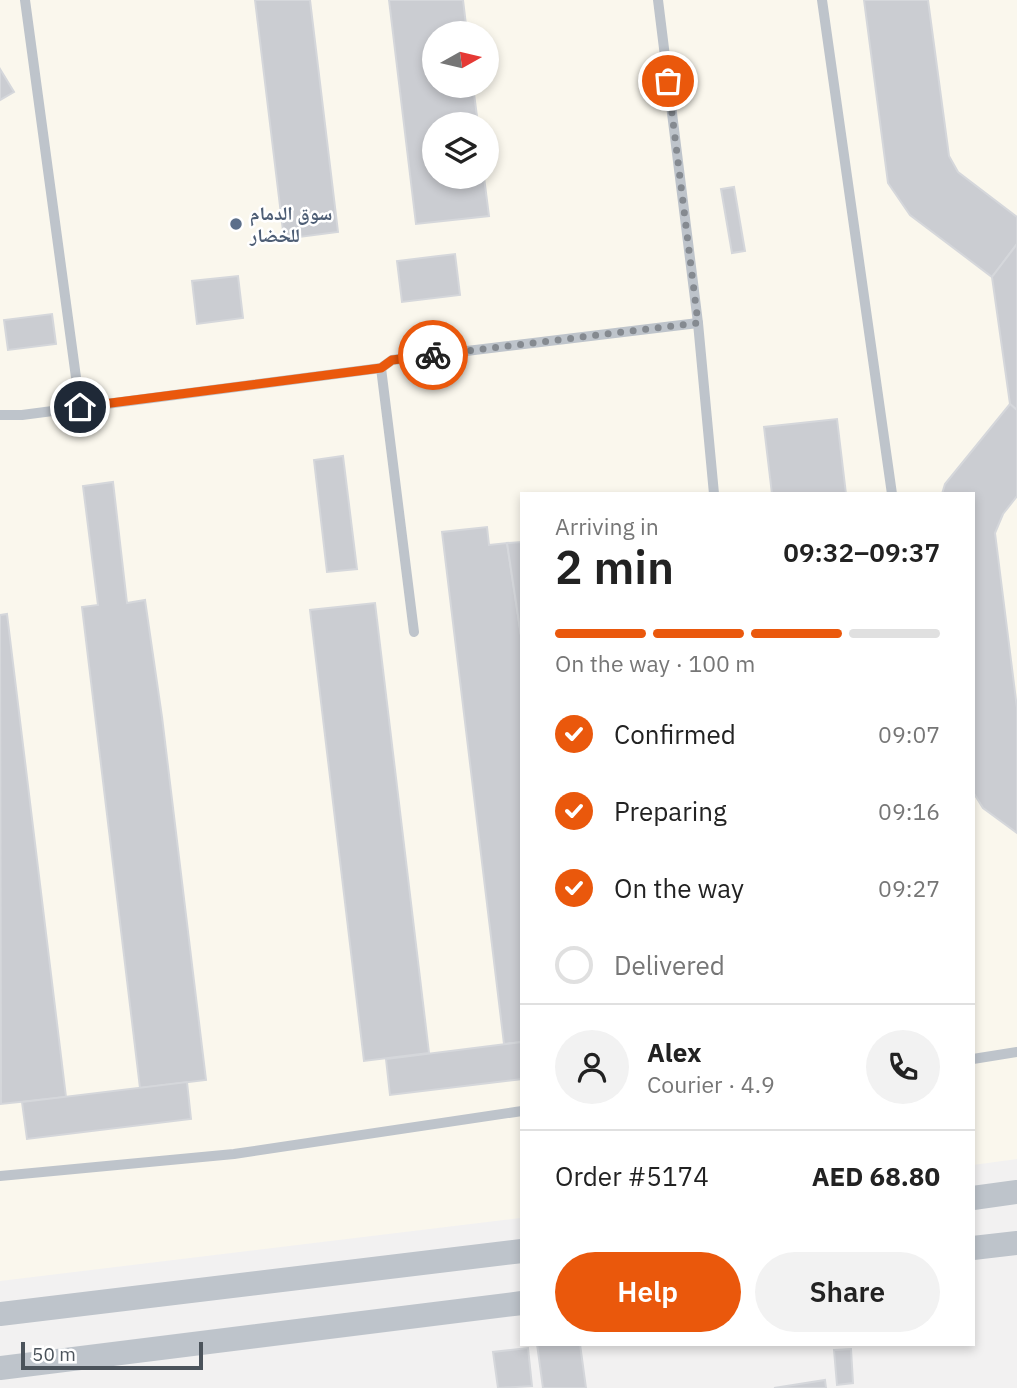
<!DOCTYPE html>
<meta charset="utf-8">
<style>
body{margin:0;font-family:"IBM Plex Sans","Noto Naskh Arabic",sans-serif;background:#f2f2f2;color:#222;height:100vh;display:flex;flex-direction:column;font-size:26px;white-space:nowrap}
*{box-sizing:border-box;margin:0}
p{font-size:23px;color:#767676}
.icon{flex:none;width:38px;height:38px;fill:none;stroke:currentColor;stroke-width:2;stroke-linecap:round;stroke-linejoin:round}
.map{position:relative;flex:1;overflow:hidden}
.details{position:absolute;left:520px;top:492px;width:455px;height:854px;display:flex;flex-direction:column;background:#fff;border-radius:0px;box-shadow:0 4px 10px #0003}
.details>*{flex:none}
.needle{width:46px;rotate:82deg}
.tools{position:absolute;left:422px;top:21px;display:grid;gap:14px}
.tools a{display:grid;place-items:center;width:77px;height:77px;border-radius:50%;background:#fff;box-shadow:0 4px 10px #0003;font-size:35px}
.scale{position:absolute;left:21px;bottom:18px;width:182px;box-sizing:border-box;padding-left:7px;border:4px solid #4b535b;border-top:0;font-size:19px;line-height:24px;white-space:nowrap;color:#4b535b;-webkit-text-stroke:5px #fff;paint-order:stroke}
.pin{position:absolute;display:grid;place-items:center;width:60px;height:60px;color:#fff;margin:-30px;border:4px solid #fff;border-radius:50%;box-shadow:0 2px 7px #0007}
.courier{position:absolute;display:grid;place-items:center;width:70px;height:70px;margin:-35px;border:5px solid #ea580c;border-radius:50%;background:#fff;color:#222;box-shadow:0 2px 9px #0007}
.overview em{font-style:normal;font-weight:600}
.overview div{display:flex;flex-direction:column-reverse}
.overview{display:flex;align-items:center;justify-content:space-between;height:119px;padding:0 35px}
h1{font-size:46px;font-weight:600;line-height:52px}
.bar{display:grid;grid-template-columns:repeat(4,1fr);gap:10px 7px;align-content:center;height:84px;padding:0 35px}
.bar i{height:9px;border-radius:5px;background:#e0e0e0}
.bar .active{background:#ea580c}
.bar p{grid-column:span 4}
.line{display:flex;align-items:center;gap:18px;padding:0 35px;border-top:2px solid #e0e0e0}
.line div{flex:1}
.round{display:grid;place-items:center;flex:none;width:74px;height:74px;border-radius:37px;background:#f2f2f2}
ol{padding:0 35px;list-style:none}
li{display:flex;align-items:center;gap:21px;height:77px}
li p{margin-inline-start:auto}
li .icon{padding:7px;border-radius:50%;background:#ea580c;color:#fff;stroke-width:4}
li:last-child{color:#767676}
li i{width:38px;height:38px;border:4px solid #e0e0e0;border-radius:50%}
.action{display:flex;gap:14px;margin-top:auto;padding:14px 35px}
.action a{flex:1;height:80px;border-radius:42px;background:#ea580c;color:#fff;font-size:28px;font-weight:600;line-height:80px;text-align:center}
.action a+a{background:#f2f2f2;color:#222}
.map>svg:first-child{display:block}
.commercial{fill:#faf7ed;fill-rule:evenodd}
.building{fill:#cbcdd2;stroke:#d5d7db;stroke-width:2}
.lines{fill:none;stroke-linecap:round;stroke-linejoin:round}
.service{stroke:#bec4cb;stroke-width:10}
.tertiary{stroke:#bec4cb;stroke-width:24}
.done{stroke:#858a90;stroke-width:7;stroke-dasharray:0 12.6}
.route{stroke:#ea580c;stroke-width:9}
.service-dot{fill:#5c6f8a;stroke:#fff;stroke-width:2.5}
.labels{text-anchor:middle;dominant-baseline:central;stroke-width:5;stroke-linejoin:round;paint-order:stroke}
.service-label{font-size:19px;font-weight:bold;fill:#4e5e75;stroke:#fff;text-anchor:start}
</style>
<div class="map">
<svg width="1017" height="1388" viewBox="0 0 1017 1388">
<rect width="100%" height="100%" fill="#f2f1f1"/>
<path class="commercial" d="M 0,0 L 1017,0 L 1017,1159 L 973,1165 L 973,494 L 522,494 L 521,1218 L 0,1281 ZM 434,33 L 486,33 L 486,86 L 434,86 ZM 434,124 L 486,124 L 486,177 L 434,177 Z"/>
<g class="building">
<polygon points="255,0 310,0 338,232 284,239"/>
<polygon points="389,0 463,0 467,33 434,33 434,86 473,86 478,124 434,124 434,177 484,177 489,216 416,224"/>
<polygon points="864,0 928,0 949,156 958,172 1017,217 1017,244 992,277 910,215 888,183"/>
<polygon points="0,69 14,92 0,100"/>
<polygon points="734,187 745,251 732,253 721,189"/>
<polygon points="1017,244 1017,410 1010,404 992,277"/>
<polygon points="455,254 460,295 402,302 397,261"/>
<polygon points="238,276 243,318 197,324 192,281"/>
<polygon points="52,314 56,344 8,350 4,320"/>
<polygon points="1010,404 1017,410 1017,496 1003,514 995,533 1017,708 1017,833 983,808 973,792 973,494 942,494 945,484"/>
<polygon points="837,419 846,494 772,494 764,427"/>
<polygon points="343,456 357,569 327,572 314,460"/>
<polygon points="113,482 127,603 145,600 162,717 206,1080 140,1088 82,607 98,605 83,486"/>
<polygon points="487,527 489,545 507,543 522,642 522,1042 504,1044 442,532"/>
<polygon points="522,542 522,642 507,543"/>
<polygon points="375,603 429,1053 364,1061 310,610"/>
<polygon points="7,614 66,1097 1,1104 0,615"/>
<polygon points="522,1042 522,1079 390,1095 386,1059"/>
<polygon points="187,1082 191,1119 27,1139 22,1102"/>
<polygon points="537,1344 580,1344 586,1388 543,1388"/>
<polygon points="528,1348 532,1386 498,1388 493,1352"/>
<polygon points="851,1349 853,1383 837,1385 834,1350"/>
<polygon points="825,1380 826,1388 774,1388"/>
</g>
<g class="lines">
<g class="service">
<polyline points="25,0 80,407"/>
<polyline points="658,0 698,323 714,494"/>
<polyline points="822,0 892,494"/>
<polyline points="381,368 414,632"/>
<polyline points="0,415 22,415 381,368 392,360 698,323"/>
<polyline points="973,1059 1017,1052"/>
<polyline points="0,1176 234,1154 522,1111"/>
</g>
<g class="tertiary">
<polyline points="973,1198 1017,1192"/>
<polyline points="973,1248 1017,1243"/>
<polyline points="0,1314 522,1251"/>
<polyline points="0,1368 522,1303"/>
</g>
</g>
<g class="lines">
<polyline class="done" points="433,355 698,323 668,81"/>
<polyline class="route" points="80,407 381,368 392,360 433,355"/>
</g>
<circle class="service-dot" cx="236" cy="224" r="7"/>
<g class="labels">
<g class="service-label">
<text x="250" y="213">سوق الدمام<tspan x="250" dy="22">للخضار</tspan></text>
</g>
</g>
</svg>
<div class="tools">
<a><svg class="needle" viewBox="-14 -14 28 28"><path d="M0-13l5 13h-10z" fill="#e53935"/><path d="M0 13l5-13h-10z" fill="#767676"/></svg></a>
<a><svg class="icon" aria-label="layers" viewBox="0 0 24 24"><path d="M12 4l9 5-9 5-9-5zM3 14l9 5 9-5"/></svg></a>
</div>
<div class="scale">50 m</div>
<div class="pin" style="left:668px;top:81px;background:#ea580c"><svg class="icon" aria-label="bag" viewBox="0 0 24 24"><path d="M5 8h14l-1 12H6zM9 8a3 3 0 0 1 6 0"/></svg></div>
<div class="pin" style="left:80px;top:407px;background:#1f2937"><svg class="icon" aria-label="home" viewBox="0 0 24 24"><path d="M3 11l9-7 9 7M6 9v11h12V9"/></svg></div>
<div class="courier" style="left:433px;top:355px"><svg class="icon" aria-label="bike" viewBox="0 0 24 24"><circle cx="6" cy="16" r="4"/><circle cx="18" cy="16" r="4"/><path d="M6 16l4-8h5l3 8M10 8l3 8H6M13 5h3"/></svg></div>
<section class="details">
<div class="overview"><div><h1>2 min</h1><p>Arriving in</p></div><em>09:32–09:37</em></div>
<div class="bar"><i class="active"></i><i class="active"></i><i class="active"></i><i></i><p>On the way · 100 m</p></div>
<ol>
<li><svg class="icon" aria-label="check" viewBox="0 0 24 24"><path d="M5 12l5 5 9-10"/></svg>Confirmed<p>09:07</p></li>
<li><svg class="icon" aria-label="check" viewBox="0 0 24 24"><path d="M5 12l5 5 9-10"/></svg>Preparing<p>09:16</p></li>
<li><svg class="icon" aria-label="check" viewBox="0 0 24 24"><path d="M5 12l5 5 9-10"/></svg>On the way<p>09:27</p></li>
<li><i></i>Delivered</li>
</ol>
<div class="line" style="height:126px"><a class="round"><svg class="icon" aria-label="person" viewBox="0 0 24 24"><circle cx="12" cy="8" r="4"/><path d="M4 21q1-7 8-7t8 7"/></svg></a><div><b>Alex</b><p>Courier · 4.9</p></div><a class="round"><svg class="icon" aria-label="phone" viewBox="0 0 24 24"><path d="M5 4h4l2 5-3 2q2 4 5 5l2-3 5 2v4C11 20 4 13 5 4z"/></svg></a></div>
<div class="line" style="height:91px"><div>Order #5174</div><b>AED 68.80</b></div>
<div class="action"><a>Help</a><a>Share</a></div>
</section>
</div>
